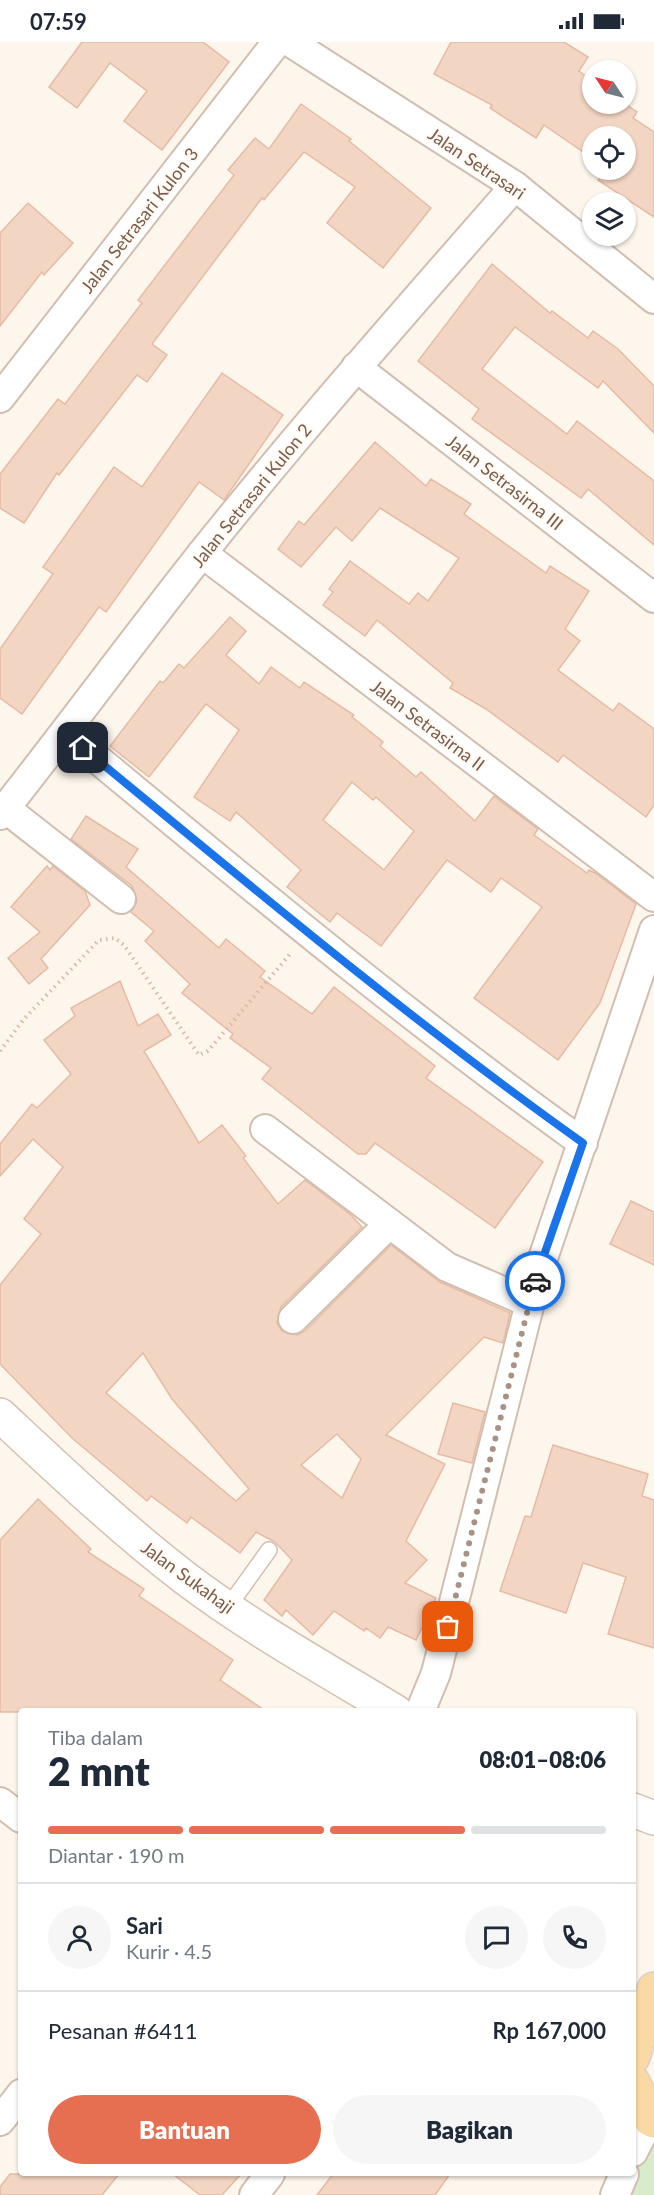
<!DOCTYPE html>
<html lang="id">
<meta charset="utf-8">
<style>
body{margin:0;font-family:Lato,sans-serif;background:#f6f6f7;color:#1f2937;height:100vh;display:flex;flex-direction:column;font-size:22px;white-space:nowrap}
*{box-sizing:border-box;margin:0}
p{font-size:20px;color:#747a83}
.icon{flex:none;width:33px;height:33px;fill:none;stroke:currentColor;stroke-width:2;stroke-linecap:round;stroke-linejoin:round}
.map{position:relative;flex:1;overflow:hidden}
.side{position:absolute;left:18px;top:1666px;width:618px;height:468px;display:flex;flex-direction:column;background:#fff;border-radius:6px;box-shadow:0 2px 4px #0004}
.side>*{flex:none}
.needle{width:39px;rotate:305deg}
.tools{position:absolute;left:582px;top:18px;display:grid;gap:12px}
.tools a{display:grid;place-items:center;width:54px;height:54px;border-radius:50%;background:#fff;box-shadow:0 2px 4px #0004;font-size:30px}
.pin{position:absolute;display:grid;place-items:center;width:51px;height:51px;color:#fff;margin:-26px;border-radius:12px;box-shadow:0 3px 9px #0006}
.courier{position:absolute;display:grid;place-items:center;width:60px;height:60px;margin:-30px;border:4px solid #1a73e8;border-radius:50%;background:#fff;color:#222;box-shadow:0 2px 8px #0007}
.head em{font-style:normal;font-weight:800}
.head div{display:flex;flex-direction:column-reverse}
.head{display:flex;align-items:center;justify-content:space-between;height:102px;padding:0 30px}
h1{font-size:39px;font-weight:800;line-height:45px}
.bar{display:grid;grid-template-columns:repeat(4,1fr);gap:9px 6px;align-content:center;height:72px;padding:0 30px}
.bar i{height:8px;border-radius:4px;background:#e0e1e3}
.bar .current{background:#e76f51}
.bar p{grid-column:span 4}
.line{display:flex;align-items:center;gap:15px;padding:0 30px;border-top:2px solid #e0e1e3}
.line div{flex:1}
.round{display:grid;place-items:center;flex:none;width:63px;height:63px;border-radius:32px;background:#f6f6f7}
.action{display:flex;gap:12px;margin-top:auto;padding:12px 30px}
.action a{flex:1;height:69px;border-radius:36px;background:#e76f51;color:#fff;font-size:24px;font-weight:800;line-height:69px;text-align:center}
.action a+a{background:#f6f6f7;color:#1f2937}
.status{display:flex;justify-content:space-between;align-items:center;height:42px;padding:0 30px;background:#fff;direction:ltr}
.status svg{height:16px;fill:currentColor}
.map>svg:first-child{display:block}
.green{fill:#d8ecc9}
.building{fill:#f3d5c3;stroke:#e6bba3;stroke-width:1.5;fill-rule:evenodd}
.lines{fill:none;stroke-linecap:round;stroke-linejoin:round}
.lane-casing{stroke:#d1beb0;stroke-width:18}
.street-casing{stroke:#d1beb0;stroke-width:32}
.secondary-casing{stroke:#d6c0b0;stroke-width:36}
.primary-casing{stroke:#dad1cd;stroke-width:36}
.path{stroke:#d9b8a5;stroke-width:4;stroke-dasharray:1.5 4.5;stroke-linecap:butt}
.lane{stroke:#fff;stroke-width:15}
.street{stroke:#fff;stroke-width:28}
.secondary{stroke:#fff;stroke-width:33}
.primary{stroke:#fbd9a5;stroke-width:33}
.done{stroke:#a89285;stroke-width:6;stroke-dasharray:0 10.8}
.route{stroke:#1a73e8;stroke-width:8}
.labels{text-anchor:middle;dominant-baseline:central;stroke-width:4.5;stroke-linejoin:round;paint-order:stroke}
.street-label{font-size:18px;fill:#7a5c4d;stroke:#fffaf3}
</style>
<div class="status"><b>07:59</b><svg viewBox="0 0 49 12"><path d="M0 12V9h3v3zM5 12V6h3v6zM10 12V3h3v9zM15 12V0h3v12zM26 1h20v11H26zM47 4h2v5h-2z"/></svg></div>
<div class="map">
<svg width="654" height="2153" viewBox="0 0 654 2153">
<rect width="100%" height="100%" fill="#fdf6ec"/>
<polygon class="green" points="640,2099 654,2103 654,2153 621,2153"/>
<g class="building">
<polygon points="82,0 203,0 229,20 162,108 124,79 147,49 110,21 77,66 49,45"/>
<polygon points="451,0 564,0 588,15 579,29 592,39 592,62 625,62 637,70 633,76 654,90 654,175 598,138 605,128 626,128 626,94 592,94 592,116 544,83 536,96 490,66 492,63 434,32"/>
<polygon points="301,62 351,97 349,99 431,166 383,226 327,181 355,145 304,110 264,158 262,156 152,302 167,313 147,340 137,333 59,433 57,431 24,481 0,466 0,432 58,357 65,362 142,261 138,258 234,133 228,128 255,96 269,107"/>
<polygon points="28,161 73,201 44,233 42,230 0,284 0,191"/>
<polygon points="492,222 550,271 552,269 588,296 593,289 618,307 654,344 654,391 603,339 598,346 515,285 482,327 567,392 577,379 654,439 654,503 588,447 581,456 472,377 479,367 418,319"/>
<polygon points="222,331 283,373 224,458 199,440 106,570 99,565 22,672 0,656 0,607 53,532 43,525 114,425 142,445"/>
<polygon points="375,400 426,444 431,437 471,462 464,472 546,531 550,524 589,549 565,587 580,599 558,628 613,669 619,661 654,687 654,763 646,775 563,713 558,720 486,667 450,646 453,641 377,578 365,594 323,563 333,550 329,547 350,519 409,562 418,551 428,559 459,516 380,466 352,499 336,485 301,525 278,507 299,479 304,483"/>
<path d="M 230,575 L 246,589 L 226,613 L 259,642 L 271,625 L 300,646 L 304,640 L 354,673 L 352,675 L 383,700 L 380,704 L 416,735 L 421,730 L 475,779 L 494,754 L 538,787 L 534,793 L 587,831 L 589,828 L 597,832 L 636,862 L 600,961 L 558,1018 L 474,956 L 542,865 L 501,836 L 491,850 L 447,818 L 381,904 L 337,871 L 330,880 L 287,845 L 301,828 L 236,770 L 230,779 L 194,755 L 239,688 L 206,662 L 149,735 L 110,704 L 160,639 L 163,641 L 179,622 L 184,626 ZM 352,740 L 373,758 L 376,755 L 414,789 L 384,828 L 323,778 Z"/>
<polygon points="86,774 138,807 126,825 219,906 226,897 265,929 260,935 312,972 334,945 435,1024 426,1036 543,1120 495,1186 375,1101 366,1112 358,1112 262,1037 271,1026 230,996 233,992 182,951 190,942 145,899 154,889 131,870 137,859 132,844 71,797"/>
<polygon points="47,824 50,828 53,824 85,849 90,863 41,917 48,926 29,942 8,916 40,890 11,865"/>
<path d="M 120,939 L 138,984 L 158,972 L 171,993 L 144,1009 L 199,1101 L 222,1083 L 246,1114 L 243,1116 L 278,1162 L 305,1138 L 351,1173 L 362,1185 L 281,1265 L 277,1281 L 282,1289 L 297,1293 L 305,1289 L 391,1203 L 440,1240 L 510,1271 L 503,1301 L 484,1295 L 386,1393 L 445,1422 L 406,1499 L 427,1518 L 405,1541 L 436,1556 L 416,1598 L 388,1585 L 380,1596 L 366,1586 L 364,1589 L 334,1569 L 313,1593 L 286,1568 L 282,1574 L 264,1558 L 292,1518 L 275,1500 L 256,1490 L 240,1511 L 191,1475 L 187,1481 L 151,1454 L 147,1459 L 72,1396 L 0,1322 L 0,1243 L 41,1192 L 24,1177 L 63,1125 L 33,1097 L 0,1134 L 0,1102 L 32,1062 L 37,1066 L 71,1032 L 44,998 L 75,974 L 71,966 ZM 143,1311 L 172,1357 L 249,1447 L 236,1459 L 106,1351 ZM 337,1392 L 361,1417 L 342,1456 L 301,1423 Z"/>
<polygon points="631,1159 654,1170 654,1223 610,1202"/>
<polygon points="453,1361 485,1370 472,1421 438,1412"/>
<polygon points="553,1403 648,1432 642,1454 654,1458 654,1606 608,1592 626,1535 583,1521 566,1571 500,1549 525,1474 531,1475"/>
<polygon points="38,1457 91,1507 88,1510 144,1547 139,1554 233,1618 220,1638 267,1670 0,1670 0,1498"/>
<polygon points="10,2132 119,2132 102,2153 0,2153 0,2145"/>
<polygon points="173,2132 241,2132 222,2153 200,2153"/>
<polygon points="333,2132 450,2132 435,2153 317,2153"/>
</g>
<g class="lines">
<defs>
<polyline id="lane" points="228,1565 269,1508"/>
<g id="street">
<polyline points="290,0 515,144 654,257"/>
<polyline points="356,325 654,556"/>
<polyline points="0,356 277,0"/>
<polyline points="202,511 654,855"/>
<path d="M 66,691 C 235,831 404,973 583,1101"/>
<polyline points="5,766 121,857"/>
<path d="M 0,773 C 69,686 134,597 203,510 C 303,385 409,265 515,144"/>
<polyline points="265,1087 447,1225 530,1261"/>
<polyline points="293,1277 389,1182"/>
<polyline points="420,1670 436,1631 536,1237 654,888"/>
<polyline points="0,1760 21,1776"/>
<polyline points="0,2079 21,2052"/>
<polyline points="633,2110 650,2077"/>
<polyline points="254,2153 270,2132"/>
<polyline points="615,2153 624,2132"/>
</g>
<g id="secondary">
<path d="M 0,1373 C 60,1429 119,1485 185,1536 C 251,1586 325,1627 396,1670"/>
<polyline points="633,1768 654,1776"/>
</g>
<g id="primary">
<polyline points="633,2015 654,1947"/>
<polyline points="633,2040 650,2077 654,2079"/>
</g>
</defs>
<use href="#lane" class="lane-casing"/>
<use href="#street" class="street-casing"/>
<use href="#secondary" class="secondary-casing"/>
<use href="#primary" class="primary-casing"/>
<polyline class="path" points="0,1009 24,977 99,898 115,896 124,903 199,1013 208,1009 291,911"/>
<use href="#lane" class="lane"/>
<use href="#street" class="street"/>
<use href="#secondary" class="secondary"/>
<use href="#primary" class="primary"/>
</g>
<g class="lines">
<polyline class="done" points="448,1585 535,1239"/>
<path class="route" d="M 83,706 C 247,841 410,978 583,1101 L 535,1239"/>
</g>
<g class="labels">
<g class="street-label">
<text transform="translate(477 121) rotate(34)">Jalan Setrasari</text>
<text transform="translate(139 178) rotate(-52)">Jalan Setrasari Kulon 3</text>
<text transform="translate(505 440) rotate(38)">Jalan Setrasirna III</text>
<text transform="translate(251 453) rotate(-51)">Jalan Setrasari Kulon 2</text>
<text transform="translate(428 683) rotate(37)">Jalan Setrasirna II</text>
<text transform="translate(188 1535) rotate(36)">Jalan Sukahaji</text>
</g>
</g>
</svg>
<div class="tools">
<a><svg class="needle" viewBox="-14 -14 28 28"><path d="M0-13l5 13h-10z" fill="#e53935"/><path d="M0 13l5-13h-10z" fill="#747a83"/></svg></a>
<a><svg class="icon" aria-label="locate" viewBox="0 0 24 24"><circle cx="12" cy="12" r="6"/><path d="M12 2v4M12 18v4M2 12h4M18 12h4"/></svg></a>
<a><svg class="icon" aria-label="layers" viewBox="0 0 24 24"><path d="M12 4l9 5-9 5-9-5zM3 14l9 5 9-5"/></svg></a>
</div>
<div class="pin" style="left:448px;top:1585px;background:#ea580c"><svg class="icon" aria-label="bag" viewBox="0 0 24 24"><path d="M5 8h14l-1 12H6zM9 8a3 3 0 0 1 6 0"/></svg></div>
<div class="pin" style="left:83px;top:706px;background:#1f2937"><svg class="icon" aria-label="home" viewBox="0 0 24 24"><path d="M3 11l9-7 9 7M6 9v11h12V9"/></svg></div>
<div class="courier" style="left:535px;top:1239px"><svg class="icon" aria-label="car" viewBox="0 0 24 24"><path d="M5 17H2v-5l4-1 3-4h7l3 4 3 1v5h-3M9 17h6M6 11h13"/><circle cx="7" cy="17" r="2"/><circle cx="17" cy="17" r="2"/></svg></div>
<section class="side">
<div class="head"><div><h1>2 mnt</h1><p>Tiba dalam</p></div><em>08:01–08:06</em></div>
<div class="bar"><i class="current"></i><i class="current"></i><i class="current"></i><i></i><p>Diantar · 190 m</p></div>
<div class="line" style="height:108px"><a class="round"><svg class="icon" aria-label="person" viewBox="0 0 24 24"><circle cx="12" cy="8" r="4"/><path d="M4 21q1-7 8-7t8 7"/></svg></a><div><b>Sari</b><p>Kurir · 4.5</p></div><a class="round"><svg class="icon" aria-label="chat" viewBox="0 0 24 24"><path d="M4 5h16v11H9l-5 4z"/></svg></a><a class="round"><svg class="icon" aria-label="phone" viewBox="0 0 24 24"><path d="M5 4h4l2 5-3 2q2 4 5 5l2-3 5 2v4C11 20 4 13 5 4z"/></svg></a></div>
<div class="line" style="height:78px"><div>Pesanan #6411</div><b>Rp 167,000</b></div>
<div class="action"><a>Bantuan</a><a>Bagikan</a></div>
</section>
</div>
